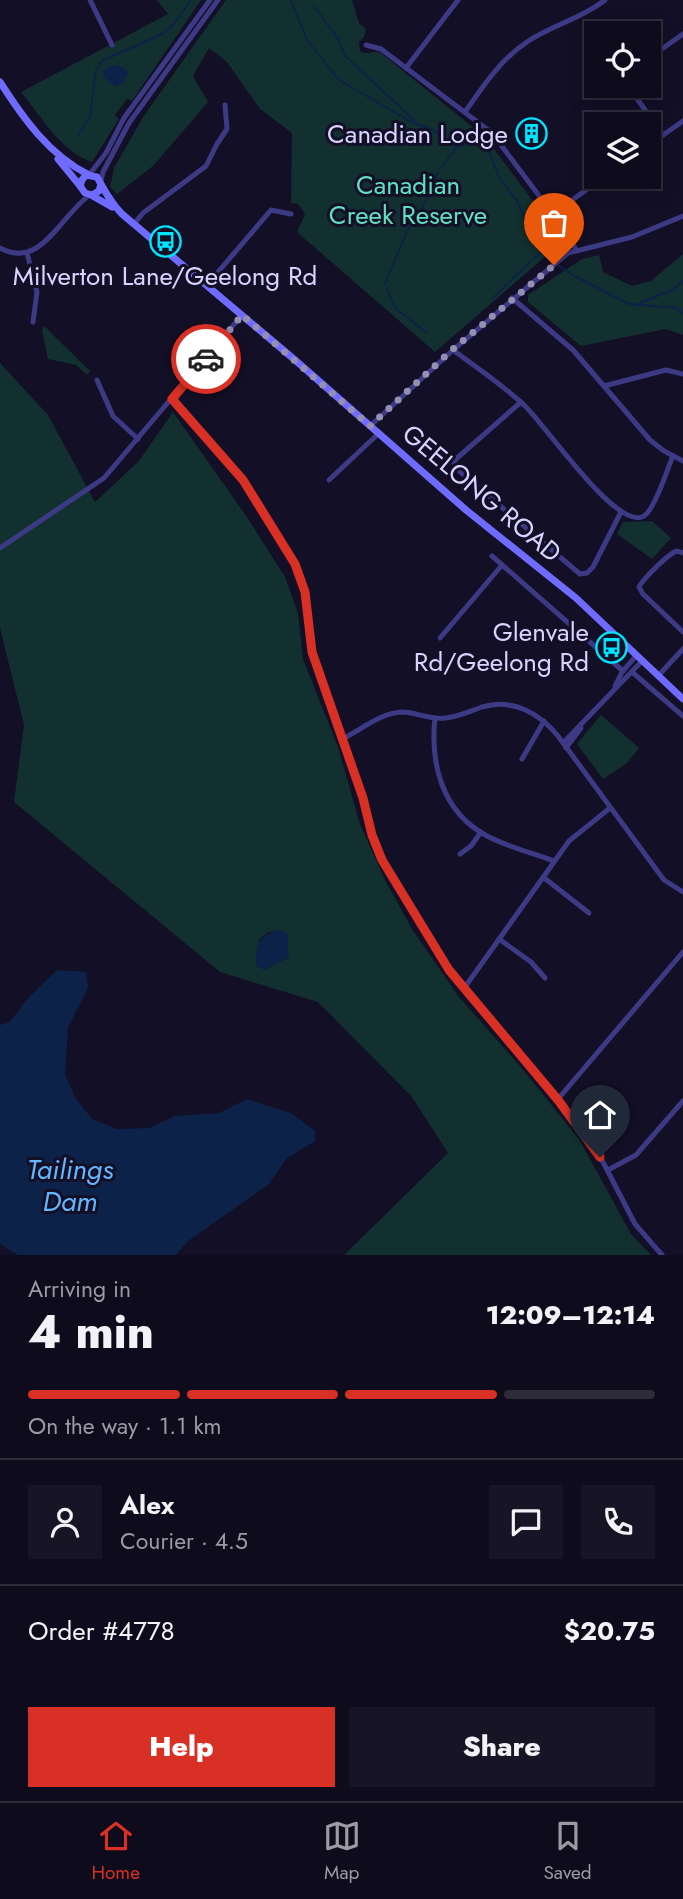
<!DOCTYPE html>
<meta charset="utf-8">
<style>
body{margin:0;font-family:Jost,sans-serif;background:#171425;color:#f1f3f6;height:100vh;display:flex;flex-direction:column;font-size:26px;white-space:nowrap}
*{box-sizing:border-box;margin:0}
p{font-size:23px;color:#9b9ba3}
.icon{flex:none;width:38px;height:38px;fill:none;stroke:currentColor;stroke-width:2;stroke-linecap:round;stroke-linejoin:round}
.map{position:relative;height:1255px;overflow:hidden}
.sheet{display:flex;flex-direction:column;background:#0e0b1c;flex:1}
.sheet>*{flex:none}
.tools{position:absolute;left:584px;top:21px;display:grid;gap:14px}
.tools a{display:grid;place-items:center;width:77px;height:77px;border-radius:0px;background:#0e0b1c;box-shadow:0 4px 18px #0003,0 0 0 2px #2e2b3b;font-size:35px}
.pin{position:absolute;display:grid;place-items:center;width:60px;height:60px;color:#fff;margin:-72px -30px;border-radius:50% 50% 50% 0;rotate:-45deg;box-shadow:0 0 7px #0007}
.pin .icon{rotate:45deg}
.courier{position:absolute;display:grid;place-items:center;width:70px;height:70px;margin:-35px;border:5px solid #d93025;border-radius:50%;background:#fff;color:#222;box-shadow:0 2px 9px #0007}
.summary em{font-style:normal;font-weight:800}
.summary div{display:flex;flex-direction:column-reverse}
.summary{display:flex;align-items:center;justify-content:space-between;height:119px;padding:0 28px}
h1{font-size:46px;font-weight:800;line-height:52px}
.bar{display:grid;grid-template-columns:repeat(4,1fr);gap:10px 7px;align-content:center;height:84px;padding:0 28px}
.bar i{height:9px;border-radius:5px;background:#2e2b3b}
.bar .active{background:#d93025}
.bar p{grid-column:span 4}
.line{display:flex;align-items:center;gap:18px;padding:0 28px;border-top:2px solid #2e2b3b}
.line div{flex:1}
.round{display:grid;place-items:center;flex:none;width:74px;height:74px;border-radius:0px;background:#171425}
.button{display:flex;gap:14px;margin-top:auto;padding:14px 28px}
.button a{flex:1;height:80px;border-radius:0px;background:#d93025;color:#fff;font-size:28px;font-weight:800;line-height:80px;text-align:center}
.button a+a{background:#171425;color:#f1f3f6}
.dock{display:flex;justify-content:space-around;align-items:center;height:98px;border-top:2px solid #2e2b3b;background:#0e0b1c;font-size:19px;color:#9b9ba3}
.dock a{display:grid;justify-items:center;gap:4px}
.dock .active{color:#d93025}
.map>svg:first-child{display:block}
.green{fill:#12302f;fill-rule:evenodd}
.water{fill:#0c2248}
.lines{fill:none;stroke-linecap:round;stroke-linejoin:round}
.stream{stroke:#0c2248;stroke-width:2}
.minor{stroke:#3d3a85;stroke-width:5}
.secondary{stroke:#6f6bff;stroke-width:7}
.done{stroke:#948fb3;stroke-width:7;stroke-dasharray:0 12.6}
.route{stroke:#d93025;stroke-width:9}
.labels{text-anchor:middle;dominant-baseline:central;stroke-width:6;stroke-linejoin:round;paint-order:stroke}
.poi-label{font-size:26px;fill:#d9d4ff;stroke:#130f26;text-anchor:end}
.park-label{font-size:26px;fill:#5fe0c0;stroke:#130f26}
.street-label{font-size:26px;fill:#d9d4ff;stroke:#130f26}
.water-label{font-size:28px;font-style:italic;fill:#62b6ff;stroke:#130f26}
</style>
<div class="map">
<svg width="683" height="1255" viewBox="0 0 683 1255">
<rect width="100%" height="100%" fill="#130f26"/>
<g class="green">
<path d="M 157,0 L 201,0 L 132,101 L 127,99 L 115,115 L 119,119 L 92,162 C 61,152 41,116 21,92 L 168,14 Z"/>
<path d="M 226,0 L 352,0 L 359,23 L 366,29 L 364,37 L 359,42 L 360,51 C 368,56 374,49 381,53 L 485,137 L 563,241 L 435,352 L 297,232 L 305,214 L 298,204 L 291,203 L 292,133 L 260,109 L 227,62 L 209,48 L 193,76 L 208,102 L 153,166 L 117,194 L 110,187 L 114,168 L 143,117 Z"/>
<polygon points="683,254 683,335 666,329 581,346 528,302 528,295 582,259 599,255 603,272 632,286 651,281"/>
<polygon points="44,326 90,371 87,375 76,365 48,359 42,330"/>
<path d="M 0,363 L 48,415 L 95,502 L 139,461 L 173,412 L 249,520 L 285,577 L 298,613 L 303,659 L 338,747 L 360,824 L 384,878 L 412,929 L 459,997 L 520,1066 L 579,1139 L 631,1234 L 651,1255 L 344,1255 L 448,1153 L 412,1097 L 318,1002 L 220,972 L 14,802 L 24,725 L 0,628 ZM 279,930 L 289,957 L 264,970 L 259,940 L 267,933 Z"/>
<polygon points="652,521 671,538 652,559 617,534 623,522"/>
<polygon points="601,715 639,748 627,763 603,779 577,744"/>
</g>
<g class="water">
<polygon points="116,65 124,68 128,73 123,83 116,87 104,77 103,71 109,66"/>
<path d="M 279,930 L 287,933 L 289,957 L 264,970 L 256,966 C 254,945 259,935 279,930 Z"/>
<polygon points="57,970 86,972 88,988 68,1027 65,1075 76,1099 92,1119 117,1129 149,1128 175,1116 219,1113 247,1099 291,1113 315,1131 315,1141 286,1159 269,1184 188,1241 176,1255 18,1255 0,1244 0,1025 10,1022 26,1000"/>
</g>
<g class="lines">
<g class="stream">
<polyline points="291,0 307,40 339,80 413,123"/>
<polyline points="314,6 339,40 345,56 412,118 414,123 432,129 457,147 470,143 482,143 490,154 499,177 517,201 528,227 552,257"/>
<polyline points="78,135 90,117 96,70 102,61 164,33 174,24 191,0"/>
<polyline points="440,169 456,148"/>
<polyline points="534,259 543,250"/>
<polyline points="559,266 576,277 629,304 677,308 683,314"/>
<polyline points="385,284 407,231 421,211 438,173"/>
<polyline points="387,288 395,308 426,332"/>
<polyline points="492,299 531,261"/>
<polyline points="638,304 674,289 683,281"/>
</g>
<g class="minor">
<polyline points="90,0 112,45"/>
<polyline points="366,45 381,49 492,133 570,237 576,250"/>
<polyline points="649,58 683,34"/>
<polyline points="406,68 458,0"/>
<polyline points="628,86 663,135"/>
<path d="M 465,112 C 483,86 501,59 527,42 C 552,25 581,19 605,0"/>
<polyline points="649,145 683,121"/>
<polyline points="89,175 106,153 124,118 210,0"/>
<polyline points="101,181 103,172 129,123 218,0"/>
<polyline points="554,218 575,198 604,177"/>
<polyline points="134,224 143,213 206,166 217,144 227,129 225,105"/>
<polyline points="565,235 568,253"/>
<path d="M 0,248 C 41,271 62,213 90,195"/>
<polyline points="27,253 37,292 33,322"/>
<polyline points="207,285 271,210 291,214"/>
<polyline points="512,298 573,350 650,440 664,451 683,461"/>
<path d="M 453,350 C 477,368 503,385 525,406 C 546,426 614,527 642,517 C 654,513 667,469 673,456"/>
<polyline points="97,380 113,416 138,439"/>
<polyline points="604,386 666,370 683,374"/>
<polyline points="172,399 243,480 295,564 306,599 313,655 363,798 374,840 382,860 449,970 508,1038 583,1132 603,1162 635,1224 662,1255"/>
<polyline points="521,402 456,459 454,463 457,469 580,574 587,573 593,567 621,512"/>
<polyline points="370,426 453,350 568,253 632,237 683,216"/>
<polyline points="329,480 378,434"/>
<polyline points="0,548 104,478 242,315"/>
<path d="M 683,553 L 677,551 C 669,553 643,579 639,587 L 643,594 L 683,632"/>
<polyline points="492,556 623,671"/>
<polyline points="440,638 502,565"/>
<polyline points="632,672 683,716"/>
<polyline points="658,676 683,649"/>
<polyline points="615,686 622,672 636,656"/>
<path d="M 435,718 C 430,764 442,812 487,836 C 508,847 532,853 554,861"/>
<path d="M 342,739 C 361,730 380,713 402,712 C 416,712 430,720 445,718 C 458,717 470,711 482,707 C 513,698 539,713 558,736 L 664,880 L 683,892"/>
<polyline points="563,743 642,661"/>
<polyline points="566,748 581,728"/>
<polyline points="522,759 544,721"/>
<polyline points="460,854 471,846 481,832"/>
<polyline points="543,877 589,913"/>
<polyline points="499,939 531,962 545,978"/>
<polyline points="465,987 569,841 610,808"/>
<polyline points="558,1099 683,952"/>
<polyline points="608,1170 636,1155 683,1101"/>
</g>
<g class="secondary">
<path d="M 0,82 C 23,118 49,155 89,175"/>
<polyline points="58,159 81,187"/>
<path d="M 101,184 L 99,191 L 92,195 L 85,193 L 80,186 L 82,180 L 86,175 L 97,177 C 105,191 110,202 122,214 L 295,360 L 466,510 L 576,598 L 683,699"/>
<polyline points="91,195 112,207"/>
</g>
</g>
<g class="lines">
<polyline class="done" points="206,359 242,315 370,426 453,349 554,265"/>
<polyline class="route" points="206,359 172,399 243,480 295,564 305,592 312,652 363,798 372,835 382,860 449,970 558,1100 600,1157"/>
</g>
<defs>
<symbol id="building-ring" viewBox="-11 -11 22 22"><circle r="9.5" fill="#130f26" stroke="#00e5ff" stroke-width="1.5"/><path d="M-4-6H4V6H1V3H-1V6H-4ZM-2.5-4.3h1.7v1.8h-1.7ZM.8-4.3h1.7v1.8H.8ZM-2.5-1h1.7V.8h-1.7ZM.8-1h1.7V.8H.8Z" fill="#00e5ff"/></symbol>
<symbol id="bus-ring" viewBox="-11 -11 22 22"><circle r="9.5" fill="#130f26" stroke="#00e5ff" stroke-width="1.5"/><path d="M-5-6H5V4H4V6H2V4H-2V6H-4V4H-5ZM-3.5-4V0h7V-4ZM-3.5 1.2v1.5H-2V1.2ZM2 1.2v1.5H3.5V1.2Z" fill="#00e5ff"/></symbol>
</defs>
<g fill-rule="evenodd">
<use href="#building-ring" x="514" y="116" width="35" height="35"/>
<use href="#bus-ring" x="148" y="224" width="35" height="35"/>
<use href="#bus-ring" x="594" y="630" width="35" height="35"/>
</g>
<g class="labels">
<g class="poi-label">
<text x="508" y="134">Canadian Lodge</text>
<text x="165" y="276" text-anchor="middle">Milverton Lane/Geelong Rd</text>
<text x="589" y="632">Glenvale<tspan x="589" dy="30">Rd/Geelong Rd</tspan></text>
</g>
<g class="park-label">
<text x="408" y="185">Canadian<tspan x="408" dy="30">Creek Reserve</tspan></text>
</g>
<g class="street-label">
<text transform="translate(482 493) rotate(40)">GEELONG ROAD</text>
</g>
<g class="water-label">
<text x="70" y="1169">Tailings<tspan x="70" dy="32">Dam</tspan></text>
</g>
</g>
</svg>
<div class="tools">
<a><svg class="icon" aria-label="locate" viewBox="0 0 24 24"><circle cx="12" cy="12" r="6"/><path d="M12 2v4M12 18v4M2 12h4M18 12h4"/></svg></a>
<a><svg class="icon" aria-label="layers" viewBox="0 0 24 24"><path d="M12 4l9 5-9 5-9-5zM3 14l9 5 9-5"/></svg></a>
</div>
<div class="pin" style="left:554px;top:265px;background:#ea580c"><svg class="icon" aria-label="bag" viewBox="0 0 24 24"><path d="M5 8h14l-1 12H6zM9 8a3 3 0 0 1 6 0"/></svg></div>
<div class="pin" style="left:600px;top:1157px;background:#1f2937"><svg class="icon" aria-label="home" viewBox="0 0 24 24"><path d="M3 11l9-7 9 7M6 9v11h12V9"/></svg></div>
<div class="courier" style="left:206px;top:359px"><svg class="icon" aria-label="car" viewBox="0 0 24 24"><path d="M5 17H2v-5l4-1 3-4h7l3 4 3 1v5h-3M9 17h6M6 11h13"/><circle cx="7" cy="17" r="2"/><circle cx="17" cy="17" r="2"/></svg></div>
</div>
<section class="sheet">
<div class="summary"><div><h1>4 min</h1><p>Arriving in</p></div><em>12:09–12:14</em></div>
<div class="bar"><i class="active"></i><i class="active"></i><i class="active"></i><i></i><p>On the way · 1.1 km</p></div>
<div class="line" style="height:126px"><a class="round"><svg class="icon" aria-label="person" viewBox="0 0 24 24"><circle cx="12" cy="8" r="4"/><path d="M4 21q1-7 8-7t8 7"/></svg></a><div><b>Alex</b><p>Courier · 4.5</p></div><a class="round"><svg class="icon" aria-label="chat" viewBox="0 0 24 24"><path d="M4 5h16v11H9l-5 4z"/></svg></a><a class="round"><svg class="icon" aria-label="phone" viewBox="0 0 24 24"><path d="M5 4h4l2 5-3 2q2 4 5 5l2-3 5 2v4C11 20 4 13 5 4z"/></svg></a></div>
<div class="line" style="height:91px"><div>Order #4778</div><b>$20.75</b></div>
<div class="button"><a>Help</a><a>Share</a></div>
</section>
<nav class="dock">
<a class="active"><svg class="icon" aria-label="home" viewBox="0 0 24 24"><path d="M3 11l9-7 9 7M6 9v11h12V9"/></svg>Home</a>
<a><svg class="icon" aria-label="map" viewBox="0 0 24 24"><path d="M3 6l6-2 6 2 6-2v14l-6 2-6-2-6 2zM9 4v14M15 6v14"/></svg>Map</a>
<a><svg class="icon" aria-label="saved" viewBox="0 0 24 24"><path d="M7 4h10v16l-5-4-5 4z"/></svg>Saved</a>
</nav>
